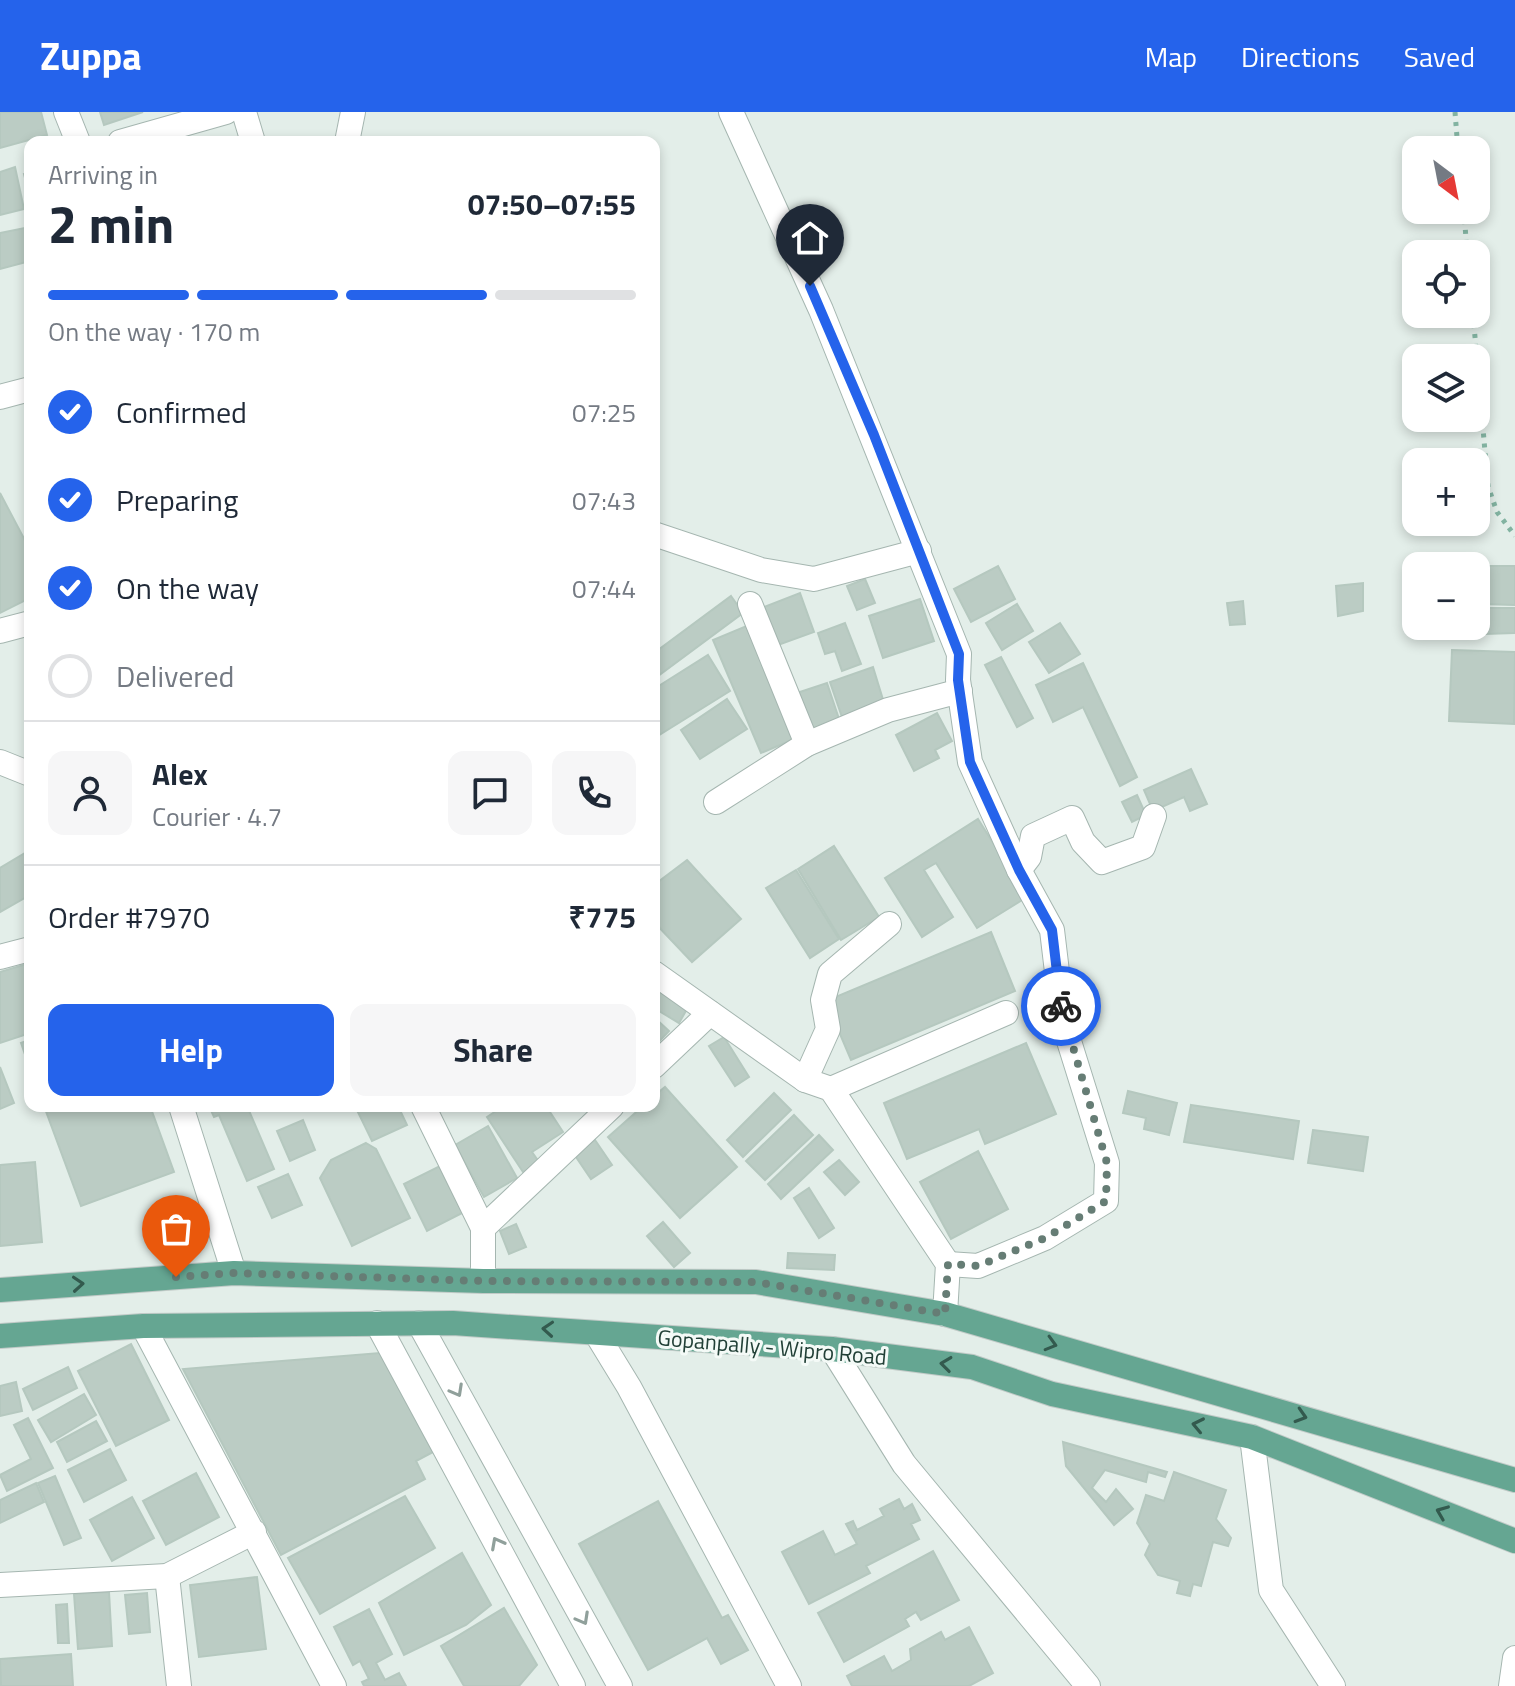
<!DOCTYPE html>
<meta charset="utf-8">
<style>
body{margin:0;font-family:"Titillium Web",sans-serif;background:#f6f6f7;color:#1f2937;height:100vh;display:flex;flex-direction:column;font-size:30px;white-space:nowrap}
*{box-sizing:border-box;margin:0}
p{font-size:26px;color:#747a83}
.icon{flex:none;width:44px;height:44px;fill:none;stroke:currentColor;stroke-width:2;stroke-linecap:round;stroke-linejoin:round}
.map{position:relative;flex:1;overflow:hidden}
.sheet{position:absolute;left:24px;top:24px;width:636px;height:976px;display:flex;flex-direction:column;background:#fff;border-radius:16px;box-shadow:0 4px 12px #0003}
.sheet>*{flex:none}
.needle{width:52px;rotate:148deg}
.tools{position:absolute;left:1402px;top:24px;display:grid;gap:16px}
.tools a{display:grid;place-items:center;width:88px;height:88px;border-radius:16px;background:#fff;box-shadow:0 4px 12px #0003;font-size:40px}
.pin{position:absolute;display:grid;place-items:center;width:68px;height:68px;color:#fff;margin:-82px -34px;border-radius:50% 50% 50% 0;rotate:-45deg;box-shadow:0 0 8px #0007}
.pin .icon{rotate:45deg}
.courier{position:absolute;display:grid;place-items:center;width:80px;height:80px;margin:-40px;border:6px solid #2563eb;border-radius:50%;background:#fff;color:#222;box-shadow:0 2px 10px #0007}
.summary em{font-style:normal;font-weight:700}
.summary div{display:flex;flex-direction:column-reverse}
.summary{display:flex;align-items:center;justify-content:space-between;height:136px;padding:0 24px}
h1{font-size:52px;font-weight:700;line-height:60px}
.bar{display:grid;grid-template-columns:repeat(4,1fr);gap:12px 8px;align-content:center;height:96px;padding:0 24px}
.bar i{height:10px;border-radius:6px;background:#e0e1e3}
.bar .selected{background:#2563eb}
.bar p{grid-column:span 4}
.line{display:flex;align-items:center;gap:20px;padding:0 24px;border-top:2px solid #e0e1e3}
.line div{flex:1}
.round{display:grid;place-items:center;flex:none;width:84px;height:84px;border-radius:16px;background:#f6f6f7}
ol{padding:0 24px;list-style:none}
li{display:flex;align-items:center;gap:24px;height:88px}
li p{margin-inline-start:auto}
li .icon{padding:8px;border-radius:50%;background:#2563eb;color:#fff;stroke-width:4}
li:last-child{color:#747a83}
li i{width:44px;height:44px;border:4px solid #e0e1e3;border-radius:50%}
.cta{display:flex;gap:16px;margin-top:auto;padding:16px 24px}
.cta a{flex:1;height:92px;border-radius:16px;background:#2563eb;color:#fff;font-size:32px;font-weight:700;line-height:92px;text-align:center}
.cta a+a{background:#f6f6f7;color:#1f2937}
header{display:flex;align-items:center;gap:48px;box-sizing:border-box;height:112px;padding:0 40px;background:#2563eb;color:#fff}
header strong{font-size:38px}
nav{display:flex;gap:44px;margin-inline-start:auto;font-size:28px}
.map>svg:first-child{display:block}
.building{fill:#bbccc4;stroke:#b5c8bf;stroke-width:2}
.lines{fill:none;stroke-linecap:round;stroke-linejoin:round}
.minor-casing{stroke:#a5b6b0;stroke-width:26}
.major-casing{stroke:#c1cac7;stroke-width:26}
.path{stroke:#82b3a1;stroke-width:5;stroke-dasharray:4 6;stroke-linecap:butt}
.minor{stroke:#fff;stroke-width:24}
.major{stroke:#65a692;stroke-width:24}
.oneway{stroke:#335a4e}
.oneway2{stroke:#90a09b}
.done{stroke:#667d75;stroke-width:8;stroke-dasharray:0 14.4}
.route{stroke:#2563eb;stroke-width:10}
.labels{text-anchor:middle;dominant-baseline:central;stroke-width:6;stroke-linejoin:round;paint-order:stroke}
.street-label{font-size:22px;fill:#224037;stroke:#f4faf7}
</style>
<header>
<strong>Zuppa</strong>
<nav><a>Map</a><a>Directions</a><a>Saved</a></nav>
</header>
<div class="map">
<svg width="1515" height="1574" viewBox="0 0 1515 1574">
<rect width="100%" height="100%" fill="#e3eee9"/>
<g class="building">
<polygon points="0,0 41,0 47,23 0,36"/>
<polygon points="100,0 143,0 104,13"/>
<polygon points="15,55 24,97 0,103 0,60"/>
<polygon points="30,61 30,85 24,62"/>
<polygon points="30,115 30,149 0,157 0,121"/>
<polygon points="0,381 30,438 30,486 0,501"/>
<polygon points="998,454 1015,487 971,510 954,477"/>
<polygon points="1481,454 1515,454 1515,493 1481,492"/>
<polygon points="865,467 875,491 857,498 847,474"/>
<polygon points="1363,471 1363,499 1338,504 1336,474"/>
<polygon points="800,481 814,520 778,533 764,495"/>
<polygon points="731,484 743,501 654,567 654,541"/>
<polygon points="920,487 934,529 883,546 869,504"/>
<polygon points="1243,489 1245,512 1230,513 1227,491"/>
<polygon points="1017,492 1033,519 1002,538 986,511"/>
<polygon points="1485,496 1515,496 1515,521 1485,522"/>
<polygon points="845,511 861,552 842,559 835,539 825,542 818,521"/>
<polygon points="1060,511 1080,542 1049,561 1029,530"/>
<polygon points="749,513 797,626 761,641 713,528"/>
<polygon points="1452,538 1515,540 1514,612 1449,609"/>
<polygon points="708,543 730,579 656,625 654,577"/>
<polygon points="1001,545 1033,606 1017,615 985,553"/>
<polygon points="1083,551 1137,665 1120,674 1083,595 1053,610 1036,573"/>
<polygon points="873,555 885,594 843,608 830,570"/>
<polygon points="827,571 840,610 805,623 791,583"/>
<polygon points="727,587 747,617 700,647 681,618"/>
<polygon points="937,601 952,629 935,638 939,646 914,659 896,623"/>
<polygon points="1191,657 1207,692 1190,699 1184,685 1153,699 1144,678"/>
<polygon points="1137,683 1146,703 1132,710 1122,690"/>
<polygon points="978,707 1027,785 977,816 936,751 924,758 953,805 922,825 885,766"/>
<polygon points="834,734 879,805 841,828 798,757"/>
<polygon points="30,738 30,783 0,800 0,756"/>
<polygon points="687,748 741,807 692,850 654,810 654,773"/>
<polygon points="796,758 839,827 810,846 766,776"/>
<polygon points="991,820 1015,879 851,948 826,889"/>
<polygon points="30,851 30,921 0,931 0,860"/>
<polygon points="654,876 687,897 679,911 654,896"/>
<polygon points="655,906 669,919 654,935 654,907"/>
<polygon points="724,925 749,965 735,974 709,934"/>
<polygon points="30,928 30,957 21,931"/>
<polygon points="1026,931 1056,1002 985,1032 979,1017 907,1047 884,991"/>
<polygon points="0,955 14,991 0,997"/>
<polygon points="665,975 737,1055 680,1106 608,1025 643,994 654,994 654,984"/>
<polygon points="1128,979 1177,991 1169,1023 1144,1017 1146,1006 1123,1001"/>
<polygon points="774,981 791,998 743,1045 727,1028"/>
<polygon points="1191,993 1299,1009 1293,1047 1184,1030"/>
<polygon points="44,994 150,994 174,1060 81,1094"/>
<polygon points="209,994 247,994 274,1057 247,1069 219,1003 214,1005"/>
<polygon points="355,994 398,994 407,1013 372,1029"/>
<polygon points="496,994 546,994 563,1020 532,1040 539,1050 523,1060 487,1005 496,999"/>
<polygon points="794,1003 813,1023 765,1068 746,1049"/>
<polygon points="303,1008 315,1038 290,1049 277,1019"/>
<polygon points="488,1014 517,1066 484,1085 455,1033"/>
<polygon points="1313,1018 1368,1025 1363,1059 1308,1051"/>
<polygon points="819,1023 833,1038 781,1087 768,1072"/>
<polygon points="595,1028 612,1053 591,1067 574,1042"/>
<polygon points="366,1031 376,1037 410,1106 352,1134 320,1066 331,1048"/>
<polygon points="978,1039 1008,1097 951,1127 920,1070"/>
<polygon points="839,1048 859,1070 845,1083 824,1060"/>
<polygon points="35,1050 42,1130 0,1134 0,1053"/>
<polygon points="444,1052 468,1098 427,1119 404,1072"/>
<polygon points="288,1062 302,1093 272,1106 258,1075"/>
<polygon points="809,1076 834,1116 819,1126 794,1086"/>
<polygon points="663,1110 690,1141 674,1155 647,1124"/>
<polygon points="516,1112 526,1135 509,1142 500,1119"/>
<polygon points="788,1141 835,1143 834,1158 787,1156"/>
<polygon points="131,1232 169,1308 116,1334 78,1259"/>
<polygon points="380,1241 433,1340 416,1349 425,1367 281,1443 183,1257"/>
<polygon points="68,1255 77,1276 33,1298 23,1277"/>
<polygon points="16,1270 22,1299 0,1304 0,1274"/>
<polygon points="84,1282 96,1303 51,1330 38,1308"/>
<polygon points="28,1306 53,1356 7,1379 0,1363 31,1347 14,1313"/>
<polygon points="96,1309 107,1329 67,1350 57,1330"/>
<polygon points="1063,1330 1167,1360 1165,1365 1148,1360 1146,1370 1105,1358 1092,1376 1106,1390 1116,1377 1133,1397 1114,1413 1066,1354"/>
<polygon points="110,1337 126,1368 84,1390 68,1358"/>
<polygon points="1174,1360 1226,1378 1216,1407 1231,1426 1228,1434 1213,1430 1201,1474 1193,1472 1190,1484 1177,1481 1180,1469 1158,1463 1145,1443 1150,1432 1137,1411 1146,1383 1164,1389"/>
<polygon points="196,1361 219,1405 166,1433 143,1389"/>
<polygon points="55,1364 81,1426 64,1433 38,1371"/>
<polygon points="36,1371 44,1390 0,1411 0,1388"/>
<polygon points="405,1384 435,1436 320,1502 288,1446"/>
<polygon points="132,1385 154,1426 112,1449 90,1408"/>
<polygon points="899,1387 904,1397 912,1392 920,1408 911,1412 919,1427 866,1454 870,1461 809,1492 782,1440 823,1419 835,1443 857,1432 846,1412 853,1409 857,1418 884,1404 880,1397"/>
<polygon points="658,1389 722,1506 728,1503 748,1538 721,1552 707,1526 648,1558 579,1432"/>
<polygon points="933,1439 959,1488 921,1508 916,1500 905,1507 909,1514 844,1550 818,1501"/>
<polygon points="462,1441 491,1493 466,1513 404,1543 379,1491"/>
<polygon points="257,1465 266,1537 199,1545 190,1473"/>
<polygon points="109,1480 112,1534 78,1537 74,1482"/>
<polygon points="147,1481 150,1520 129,1522 125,1483"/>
<polygon points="67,1492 69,1531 58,1531 56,1493"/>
<polygon points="504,1496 537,1553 519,1574 464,1574 441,1534"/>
<polygon points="369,1497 392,1542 376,1551 385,1568 399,1561 406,1574 364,1574 362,1570 369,1567 360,1549 353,1553 334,1515"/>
<polygon points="969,1515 993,1561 969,1574 852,1574 847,1564 884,1544 892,1559 911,1548 910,1537 941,1520 945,1528"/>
<polygon points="71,1542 73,1574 1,1574 0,1547"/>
</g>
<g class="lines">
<defs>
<g id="minor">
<polyline points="66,0 78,30"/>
<polyline points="244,0 253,30"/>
<polyline points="731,0 821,198 959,542 958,568 970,650 1019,758 1052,818 1063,910 1107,1051 1106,1089 1045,1126 978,1154 948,1152"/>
<polyline points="120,30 226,0"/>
<polyline points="347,30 353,0"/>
<polyline points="0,285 30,277"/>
<polyline points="654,422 761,458 814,467 919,439"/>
<polyline points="750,492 807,632"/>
<polyline points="0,519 30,511"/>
<polyline points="0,650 30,662"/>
<polyline points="716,690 807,632 888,598 960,579"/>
<polyline points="1019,758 1029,745 1033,724 1072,706 1083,730 1102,750 1143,735 1154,704"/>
<polyline points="0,845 30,837"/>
<polyline points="654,861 805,968 831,977 948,1152 945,1202"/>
<polyline points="654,954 710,901"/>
<polyline points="805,968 828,917 823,888 830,862 889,812"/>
<polyline points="831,977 1006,901"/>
<polyline points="181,994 234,1161"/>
<polyline points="423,994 483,1116 483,1169"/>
<polyline points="483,1116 612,994"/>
<polyline points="377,1211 573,1574"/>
<polyline points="419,1211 620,1574"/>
<polyline points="143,1214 334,1574"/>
<polyline points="596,1221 629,1275 789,1574"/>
<polyline points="832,1237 904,1352 1088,1574"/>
<polyline points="1252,1325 1271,1478 1333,1574"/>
<polyline points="167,1464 179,1574"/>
<polyline points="0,1473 167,1464 254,1420"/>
<polyline points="1511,1574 1515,1546"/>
</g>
<g id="major">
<polyline points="0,1178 234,1161 483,1169 756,1170 945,1202 1515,1368"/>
<polyline points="0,1224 143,1214 453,1211 832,1237 972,1255 1052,1282 1252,1325 1515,1429"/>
</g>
</defs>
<use href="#minor" class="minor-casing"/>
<use href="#major" class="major-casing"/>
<g class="path">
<polyline points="1455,0 1458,38"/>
<polyline points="1464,98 1467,142"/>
<polyline points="1473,202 1488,374 1497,400 1515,424"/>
</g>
<use href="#minor" class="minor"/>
<use href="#major" class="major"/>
</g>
<defs><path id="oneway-chevron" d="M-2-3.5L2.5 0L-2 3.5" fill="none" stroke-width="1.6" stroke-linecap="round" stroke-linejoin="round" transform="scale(2)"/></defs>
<g class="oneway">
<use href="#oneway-chevron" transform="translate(78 1172) rotate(-4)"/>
<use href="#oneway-chevron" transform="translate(548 1217) rotate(-176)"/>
<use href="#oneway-chevron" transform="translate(1051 1232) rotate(16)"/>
<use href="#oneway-chevron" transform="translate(946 1252) rotate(-173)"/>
<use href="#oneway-chevron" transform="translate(1301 1304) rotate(17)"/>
<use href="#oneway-chevron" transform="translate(1198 1313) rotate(-168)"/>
<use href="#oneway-chevron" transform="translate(1442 1400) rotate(-158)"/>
</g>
<g class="oneway2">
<use href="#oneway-chevron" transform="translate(457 1279) rotate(61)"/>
<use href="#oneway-chevron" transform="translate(497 1431) rotate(-118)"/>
<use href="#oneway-chevron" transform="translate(583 1507) rotate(61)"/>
</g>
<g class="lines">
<polyline class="done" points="176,1165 234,1161 483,1169 756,1170 945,1202 948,1152 978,1154 1045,1126 1106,1089 1107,1051 1061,894"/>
<polyline class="route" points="810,174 874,323 959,542 958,568 970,650 1019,758 1052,818 1061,894"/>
</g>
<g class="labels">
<g class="street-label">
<text transform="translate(772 1235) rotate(5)">Gopanpally - Wipro Road</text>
</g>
</g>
</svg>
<div class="tools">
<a><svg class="needle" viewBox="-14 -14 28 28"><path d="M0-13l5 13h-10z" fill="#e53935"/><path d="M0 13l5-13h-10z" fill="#747a83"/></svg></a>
<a><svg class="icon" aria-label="locate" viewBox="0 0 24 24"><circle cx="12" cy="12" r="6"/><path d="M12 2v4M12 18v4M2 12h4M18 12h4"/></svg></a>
<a><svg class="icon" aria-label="layers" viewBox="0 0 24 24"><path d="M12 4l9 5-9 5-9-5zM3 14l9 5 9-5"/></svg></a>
<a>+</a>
<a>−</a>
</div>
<div class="pin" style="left:176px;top:1165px;background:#ea580c"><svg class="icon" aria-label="bag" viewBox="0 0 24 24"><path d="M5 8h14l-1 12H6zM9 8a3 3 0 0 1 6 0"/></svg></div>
<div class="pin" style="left:810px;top:174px;background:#1f2937"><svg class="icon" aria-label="home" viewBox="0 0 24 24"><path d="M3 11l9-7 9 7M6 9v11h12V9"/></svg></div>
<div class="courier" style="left:1061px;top:894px"><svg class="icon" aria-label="bike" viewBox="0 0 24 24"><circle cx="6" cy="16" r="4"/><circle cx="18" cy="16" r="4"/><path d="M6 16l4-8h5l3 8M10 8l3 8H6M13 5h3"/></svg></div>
<section class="sheet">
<div class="summary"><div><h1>2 min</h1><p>Arriving in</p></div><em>07:50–07:55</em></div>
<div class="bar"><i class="selected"></i><i class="selected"></i><i class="selected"></i><i></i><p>On the way · 170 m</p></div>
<ol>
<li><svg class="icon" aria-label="check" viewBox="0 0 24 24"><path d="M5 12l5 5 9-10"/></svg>Confirmed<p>07:25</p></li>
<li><svg class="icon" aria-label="check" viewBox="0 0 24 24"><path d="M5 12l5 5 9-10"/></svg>Preparing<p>07:43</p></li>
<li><svg class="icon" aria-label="check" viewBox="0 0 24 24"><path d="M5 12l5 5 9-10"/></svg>On the way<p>07:44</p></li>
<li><i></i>Delivered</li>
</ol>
<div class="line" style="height:144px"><a class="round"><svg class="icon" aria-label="person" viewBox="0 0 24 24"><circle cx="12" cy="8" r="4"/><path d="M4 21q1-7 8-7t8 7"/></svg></a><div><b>Alex</b><p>Courier · 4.7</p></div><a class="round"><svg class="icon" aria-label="chat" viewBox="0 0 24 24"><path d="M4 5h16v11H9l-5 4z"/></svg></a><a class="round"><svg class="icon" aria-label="phone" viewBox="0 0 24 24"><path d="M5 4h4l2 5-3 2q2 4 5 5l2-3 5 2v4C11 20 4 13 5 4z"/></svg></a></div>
<div class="line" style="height:104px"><div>Order #7970</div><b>₹775</b></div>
<div class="cta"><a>Help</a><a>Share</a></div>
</section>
</div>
